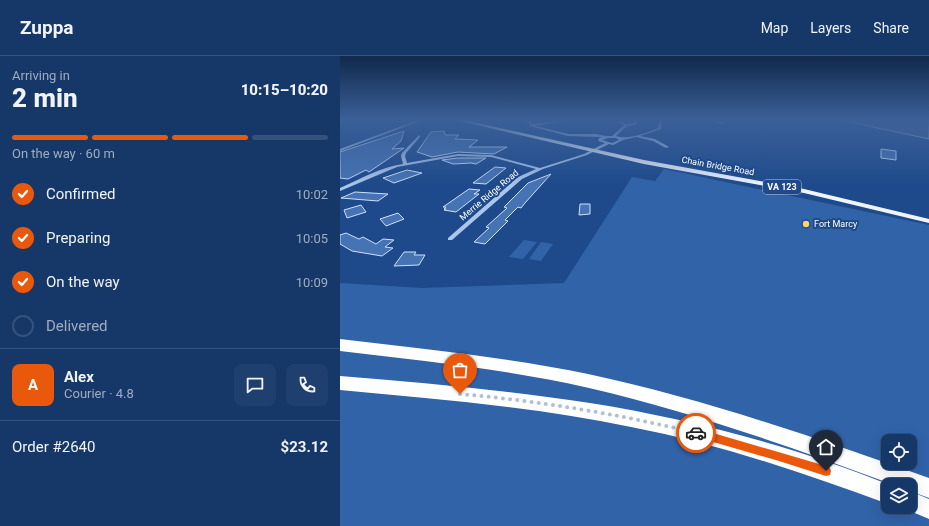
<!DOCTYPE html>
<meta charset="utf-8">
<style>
body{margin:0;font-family:Roboto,sans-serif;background:#1f3f6e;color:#f1f3f6;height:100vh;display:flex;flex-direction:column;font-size:15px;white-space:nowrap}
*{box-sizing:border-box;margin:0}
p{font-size:13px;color:#9eacc0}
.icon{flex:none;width:22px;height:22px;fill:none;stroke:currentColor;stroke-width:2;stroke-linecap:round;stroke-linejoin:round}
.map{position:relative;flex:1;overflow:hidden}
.details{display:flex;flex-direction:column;background:#163868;width:340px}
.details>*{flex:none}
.controls{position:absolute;left:541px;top:378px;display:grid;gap:8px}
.controls a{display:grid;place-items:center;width:36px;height:36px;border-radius:8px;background:#163868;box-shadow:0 4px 16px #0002,0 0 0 1px #35527c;font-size:20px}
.pin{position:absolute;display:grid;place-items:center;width:34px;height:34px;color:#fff;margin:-41px -17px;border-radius:50% 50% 50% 0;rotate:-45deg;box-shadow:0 0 4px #0007}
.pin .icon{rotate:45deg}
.courier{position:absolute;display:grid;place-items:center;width:40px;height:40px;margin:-20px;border:3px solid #ea580c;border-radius:50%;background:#fff;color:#222;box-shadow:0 1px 5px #0007}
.overview em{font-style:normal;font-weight:800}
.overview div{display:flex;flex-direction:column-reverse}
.overview{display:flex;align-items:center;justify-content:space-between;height:68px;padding:0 12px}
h1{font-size:26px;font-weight:800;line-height:30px}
.bar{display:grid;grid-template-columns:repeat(4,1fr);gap:6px 4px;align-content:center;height:48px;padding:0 12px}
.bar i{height:5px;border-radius:3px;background:#35527c}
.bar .current{background:#ea580c}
.bar p{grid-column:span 4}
.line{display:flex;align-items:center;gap:10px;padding:0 12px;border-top:1px solid #35527c}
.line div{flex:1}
.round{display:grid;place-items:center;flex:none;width:42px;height:42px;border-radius:8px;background:#1f3f6e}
ol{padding:0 12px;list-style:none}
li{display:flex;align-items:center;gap:12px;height:44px}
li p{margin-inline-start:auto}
li .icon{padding:4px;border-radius:50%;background:#ea580c;color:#fff;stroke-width:4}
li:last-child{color:#9eacc0}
li i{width:22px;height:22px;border:2px solid #35527c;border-radius:50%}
header{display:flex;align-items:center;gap:24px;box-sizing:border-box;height:56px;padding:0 20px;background:#163868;border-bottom:1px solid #35527c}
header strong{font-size:19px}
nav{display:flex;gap:22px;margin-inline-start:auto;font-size:14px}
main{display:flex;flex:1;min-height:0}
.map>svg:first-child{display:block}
.green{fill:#3163a9;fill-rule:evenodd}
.water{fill:#3e5e8e;stroke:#9dc0ee}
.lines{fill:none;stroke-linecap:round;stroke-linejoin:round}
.stream{stroke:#9dc0ee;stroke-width:1.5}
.building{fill:#4673b3;stroke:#cfe1f9}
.minor{fill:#aac6ec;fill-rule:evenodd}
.major{fill:#eff5ff;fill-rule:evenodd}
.highway{fill:#fff;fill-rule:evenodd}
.route{fill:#ea580c}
.done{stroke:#b0c0d6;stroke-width:4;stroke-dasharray:0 7.2}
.poi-dot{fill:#fbd669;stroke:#1e4a8b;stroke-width:1.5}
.labels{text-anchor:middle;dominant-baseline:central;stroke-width:4;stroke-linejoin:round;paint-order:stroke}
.far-street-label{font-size:9px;fill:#fff;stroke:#1e4a8b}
.shield{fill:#1e4a8b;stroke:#bcc9dc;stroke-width:1}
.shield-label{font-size:9px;font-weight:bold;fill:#fff}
.far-poi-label{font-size:9px;fill:#fff;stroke:#1e4a8b;text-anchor:start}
</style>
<header>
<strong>Zuppa</strong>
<nav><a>Map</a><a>Layers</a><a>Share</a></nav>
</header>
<main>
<section class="details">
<div class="overview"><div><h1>2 min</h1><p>Arriving in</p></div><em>10:15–10:20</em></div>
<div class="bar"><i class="current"></i><i class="current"></i><i class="current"></i><i></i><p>On the way · 60 m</p></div>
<ol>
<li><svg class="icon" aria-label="check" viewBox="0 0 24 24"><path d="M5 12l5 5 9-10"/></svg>Confirmed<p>10:02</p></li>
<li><svg class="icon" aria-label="check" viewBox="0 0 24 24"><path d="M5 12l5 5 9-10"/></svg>Preparing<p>10:05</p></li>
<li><svg class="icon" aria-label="check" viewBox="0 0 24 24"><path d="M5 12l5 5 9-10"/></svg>On the way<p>10:09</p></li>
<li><i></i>Delivered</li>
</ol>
<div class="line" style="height:72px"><b class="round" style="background:#ea580c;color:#fff">A</b><div><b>Alex</b><p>Courier · 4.8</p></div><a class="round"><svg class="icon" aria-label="chat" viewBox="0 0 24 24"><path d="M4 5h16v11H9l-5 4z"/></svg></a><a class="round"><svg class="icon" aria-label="phone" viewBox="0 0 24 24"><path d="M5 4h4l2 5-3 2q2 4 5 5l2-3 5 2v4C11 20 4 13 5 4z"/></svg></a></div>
<div class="line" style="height:52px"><div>Order #2640</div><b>$23.12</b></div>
</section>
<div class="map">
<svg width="589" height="470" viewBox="0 0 589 470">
<rect width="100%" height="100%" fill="#1e4a8b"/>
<g class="green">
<path d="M 324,113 L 589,169 L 589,470 L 0,470 L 0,227 L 82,232 L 224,227 L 292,121 L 315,125 ZM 548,385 L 570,385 L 570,407 L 548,407 ZM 548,429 L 570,429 L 570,451 L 548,451 Z"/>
<polygon points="184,184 197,186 183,203 169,201"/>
<polygon points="201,186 213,188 201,205 189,203"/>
</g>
<polygon class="water" points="500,64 589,64 589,83"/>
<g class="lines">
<polyline class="stream" points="0,65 3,64"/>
</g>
<g class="building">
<polygon points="64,75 61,85 52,93 64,92 29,116 26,114 8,123 0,122 0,96"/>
<polygon points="104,75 105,79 119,79 115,83 138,84 129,91 167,91 154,98 118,96 92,101 77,96 91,76"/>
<polygon points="541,93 556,95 556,104 541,102"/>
<polygon points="118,102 146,102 136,108 131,107 113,108 102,104"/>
<polygon points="155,111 166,112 146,128 133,127"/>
<polygon points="67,114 82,117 54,127 43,122"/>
<polygon points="211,118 185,147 181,152 178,151 165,164 168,165 145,188 134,186 149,172 146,171 167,152 164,151 188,127"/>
<polygon points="129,133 140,134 134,138 139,138 116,156 104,154 106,153 104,153 106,151 103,151"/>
<polygon points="15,136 48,138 38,145 1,142"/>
<polygon points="240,148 250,148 250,158 239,159"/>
<polygon points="21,149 26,156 7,162 4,154"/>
<polygon points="58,157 64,163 46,170 40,163"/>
<polygon points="6,177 19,183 23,181 36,188 43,183 54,184 45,191 53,192 42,200 12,195 0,188 0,179"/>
<polygon points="64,196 76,196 74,199 85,199 79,209 54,210"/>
</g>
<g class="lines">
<g class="minor">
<polygon points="78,64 83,64 0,95 0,93"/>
<path d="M 180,64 L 190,64 L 192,68 L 230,64 L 196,70 L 228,78 L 256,78 L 266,80 L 272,80 L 284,69 L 279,67 L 282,64 L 285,64 L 283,67 L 286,68 L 294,67 L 295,64 L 297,64 L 296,69 L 287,70 L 276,80 C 289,84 307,77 318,72 L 320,64 L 322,64 L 321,73 L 300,80 L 315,83 L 329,91 L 326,92 L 313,85 L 296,81 L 283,84 L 273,89 L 269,88 L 247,99 L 203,113 L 182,123 L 112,184 L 108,184 L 108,182 L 178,121 L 196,113 L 151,101 L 118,100 L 57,111 L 0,135 L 0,132 C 20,123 41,111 63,108 L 61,100 L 62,97 L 79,79 L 80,81 L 66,97 L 65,100 L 67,107 L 118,98 L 151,99 L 200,112 L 244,98 L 265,87 L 258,85 L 259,82 L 262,81 L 261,81 L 228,80 L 190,70 L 188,66 ZM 268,82 L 276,82 L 279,84 L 272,87 L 262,84 Z"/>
<polygon points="368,64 373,64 384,67 382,68"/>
</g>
<polygon class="major" points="116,64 124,64 304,104 464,133 589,163 589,167 464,137 304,108"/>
<g class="highway">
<path d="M 0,283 C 83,293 166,301 248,318 C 364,343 477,382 589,422 L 589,442 L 570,435 L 570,429 L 554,429 C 454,392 353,356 249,332 C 167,313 83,305 0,295 Z"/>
<path d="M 0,320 C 83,327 167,334 250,347 C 351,363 456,391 550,429 L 548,429 L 548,448 C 464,417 379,388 291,371 C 195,351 97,343 0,334 Z"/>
<polygon points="570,435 589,443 589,463 563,452 562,451 570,451"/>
</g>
</g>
<linearGradient id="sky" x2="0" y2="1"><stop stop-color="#10294c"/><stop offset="0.49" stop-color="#3b6098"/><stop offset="1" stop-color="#3b6098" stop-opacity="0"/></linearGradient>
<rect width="589" height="130" fill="url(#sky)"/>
<polygon class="route" points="356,372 486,410 490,412 491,415 490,419 486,420 439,405 356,381 353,380 351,377 353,373"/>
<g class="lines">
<path class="done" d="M 120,338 C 199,345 279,358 356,377"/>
</g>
<circle class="poi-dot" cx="466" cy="168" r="4"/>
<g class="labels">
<g class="far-street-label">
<text transform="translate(378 110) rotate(10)">Chain Bridge Road</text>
<text transform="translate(149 139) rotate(-40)">Merrie Ridge Road</text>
</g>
<rect class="shield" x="423" y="124" width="38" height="14" rx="3"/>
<g class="shield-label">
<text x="442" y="131">VA 123</text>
</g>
<g class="far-poi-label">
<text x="474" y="168">Fort Marcy</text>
</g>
</g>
</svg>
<div class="controls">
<a><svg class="icon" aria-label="locate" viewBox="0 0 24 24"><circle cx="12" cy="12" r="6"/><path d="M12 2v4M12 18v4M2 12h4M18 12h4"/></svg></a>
<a><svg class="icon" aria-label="layers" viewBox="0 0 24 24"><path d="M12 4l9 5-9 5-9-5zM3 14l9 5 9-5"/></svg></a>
</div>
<div class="pin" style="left:120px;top:338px;background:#ea580c"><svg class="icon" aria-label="bag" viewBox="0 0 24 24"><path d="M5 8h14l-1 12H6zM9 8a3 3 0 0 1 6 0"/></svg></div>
<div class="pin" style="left:486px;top:415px;background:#1f2937"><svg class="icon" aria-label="home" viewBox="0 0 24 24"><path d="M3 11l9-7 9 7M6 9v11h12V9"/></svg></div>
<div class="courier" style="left:356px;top:377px"><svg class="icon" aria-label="car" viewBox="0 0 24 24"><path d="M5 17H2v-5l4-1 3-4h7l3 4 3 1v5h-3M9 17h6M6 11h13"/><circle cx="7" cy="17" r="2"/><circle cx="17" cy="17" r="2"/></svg></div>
</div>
</main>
